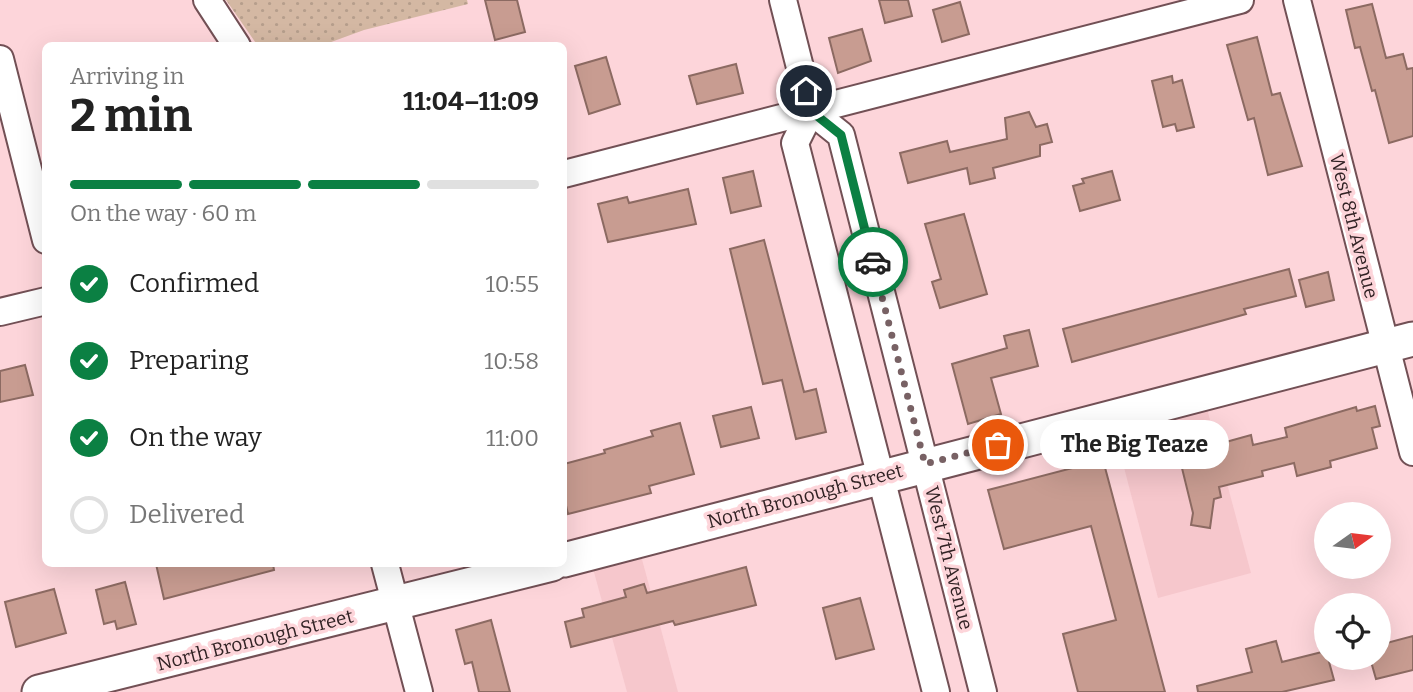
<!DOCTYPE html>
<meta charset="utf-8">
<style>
body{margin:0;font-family:Bitter,serif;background:#f2f2f2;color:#222;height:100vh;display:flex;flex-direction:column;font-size:26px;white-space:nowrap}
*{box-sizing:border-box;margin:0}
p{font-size:23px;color:#767676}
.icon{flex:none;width:38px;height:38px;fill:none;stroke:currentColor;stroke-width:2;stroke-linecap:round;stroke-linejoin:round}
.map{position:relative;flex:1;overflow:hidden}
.drawer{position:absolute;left:42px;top:42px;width:525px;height:525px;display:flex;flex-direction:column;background:#fff;border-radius:10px;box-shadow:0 7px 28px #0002}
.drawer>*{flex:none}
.needle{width:46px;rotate:76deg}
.controls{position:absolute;left:1314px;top:502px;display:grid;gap:14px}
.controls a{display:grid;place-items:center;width:77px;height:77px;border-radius:50%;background:#fff;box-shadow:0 7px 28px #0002;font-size:35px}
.pin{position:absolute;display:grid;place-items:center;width:60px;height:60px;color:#fff;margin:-30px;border:4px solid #fff;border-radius:50%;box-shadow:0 2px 7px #0007}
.courier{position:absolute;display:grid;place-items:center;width:70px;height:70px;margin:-35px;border:5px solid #0b8043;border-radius:50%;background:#fff;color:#222;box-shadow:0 2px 9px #0007}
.bubble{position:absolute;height:49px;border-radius:24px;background:#fff;box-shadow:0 7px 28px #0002;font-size:23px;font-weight:700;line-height:49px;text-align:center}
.headline em{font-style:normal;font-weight:700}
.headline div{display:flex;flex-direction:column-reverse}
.headline{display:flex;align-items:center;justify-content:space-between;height:119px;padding:0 28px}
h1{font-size:46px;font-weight:700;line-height:52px}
.bar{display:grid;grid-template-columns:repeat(4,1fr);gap:10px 7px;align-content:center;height:84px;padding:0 28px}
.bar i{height:9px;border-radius:5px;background:#e0e0e0}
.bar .selected{background:#0b8043}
.bar p{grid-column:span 4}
ol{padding:0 28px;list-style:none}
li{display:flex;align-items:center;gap:21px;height:77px}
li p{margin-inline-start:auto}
li .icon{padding:7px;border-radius:50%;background:#0b8043;color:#fff;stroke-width:4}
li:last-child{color:#767676}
li i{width:38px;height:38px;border:4px solid #e0e0e0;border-radius:50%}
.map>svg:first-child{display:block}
.built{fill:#f6c7cc}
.garden{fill:url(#garden-dots)}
.building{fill:#c89c91;stroke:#8c6a62;stroke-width:2}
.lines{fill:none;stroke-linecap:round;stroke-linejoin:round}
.minor-casing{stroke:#725055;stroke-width:30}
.major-casing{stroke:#725055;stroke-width:37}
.minor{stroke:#fff;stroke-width:26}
.major{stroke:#fff;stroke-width:33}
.done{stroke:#786164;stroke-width:7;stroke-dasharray:0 12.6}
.route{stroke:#0b8043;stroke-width:9}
.labels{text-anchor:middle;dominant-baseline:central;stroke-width:7;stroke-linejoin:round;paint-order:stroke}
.street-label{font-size:19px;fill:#312224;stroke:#fdd5da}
</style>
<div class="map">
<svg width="1413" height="692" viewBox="0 0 1413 692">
<defs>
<pattern id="garden-dots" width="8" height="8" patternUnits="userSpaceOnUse" patternTransform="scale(1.75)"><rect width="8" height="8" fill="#d4b8a3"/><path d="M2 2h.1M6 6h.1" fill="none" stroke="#b69e8c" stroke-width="1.8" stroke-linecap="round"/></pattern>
</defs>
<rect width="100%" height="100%" fill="#fdd5da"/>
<g class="built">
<polygon points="1206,405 1251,573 1158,598 1114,429"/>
<polygon points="640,552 678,692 627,692 592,565"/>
</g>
<polygon class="garden" points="226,0 467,0 468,4 364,30 323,45 258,46"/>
<g class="building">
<polygon points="485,0 517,0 525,32 495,40"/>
<polygon points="879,0 908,0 912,16 885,23"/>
<polygon points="960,2 969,34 942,42 933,10"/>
<polygon points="1372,4 1386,58 1403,54 1407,69 1413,68 1413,136 1389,143 1375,90 1372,91 1360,47 1355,48 1346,10"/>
<polygon points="862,29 871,61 838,73 829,38"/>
<polygon points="1257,37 1272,95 1280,93 1302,166 1268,175 1254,118 1248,120 1227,45"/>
<polygon points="606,57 620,104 589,114 575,66"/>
<polygon points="736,64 743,93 697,104 689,76"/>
<polygon points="1172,76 1173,83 1182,80 1194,127 1177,131 1175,124 1163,127 1152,81"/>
<polygon points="1029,112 1036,127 1047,124 1052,142 1040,145 1040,156 993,168 995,178 970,184 967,168 908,183 900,153 947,141 950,152 1007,139 1005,118"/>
<polygon points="753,171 761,206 731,213 723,178"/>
<polygon points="1112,171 1120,200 1080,211 1073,186 1084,183 1082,179"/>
<polygon points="688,189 696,224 608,242 598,204 627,197 629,203"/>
<polygon points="964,214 987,294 940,308 932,282 941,279 925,224"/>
<polygon points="764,240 804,392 816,389 826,432 796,439 782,380 763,384 730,249"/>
<polygon points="1289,269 1296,296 1244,309 1246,314 1072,362 1063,329"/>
<polygon points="1328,272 1334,300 1306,307 1299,280"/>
<polygon points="1029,330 1038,366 991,378 1001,414 968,424 952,364 1007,348 1004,336"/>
<polygon points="25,365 33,395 0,402 0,371"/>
<polygon points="1375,406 1380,426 1372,428 1377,448 1330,461 1331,467 1297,476 1294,463 1262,471 1263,476 1219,487 1221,497 1214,499 1210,528 1191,525 1193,513 1180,460 1192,457 1190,452 1251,435 1253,445 1287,437 1285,428 1356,407 1357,411"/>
<polygon points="751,407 759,438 721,447 713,416"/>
<polygon points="680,423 694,474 649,486 651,493 568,514 564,497 564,464 605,453 604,450 653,436 651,431"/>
<polygon points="1103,460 1165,692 1078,692 1063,634 1116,620 1091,526 1004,549 988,490"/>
<polygon points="156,564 273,564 274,570 164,599"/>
<polygon points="746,567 756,605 675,625 673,621 571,647 565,622 584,617 582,609 626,597 624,590 644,584 647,593"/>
<polygon points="125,582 136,624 117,629 115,621 104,624 96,590"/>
<polygon points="54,589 66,633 16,647 5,602"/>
<polygon points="860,598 874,649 836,659 823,608"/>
<polygon points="491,620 510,692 479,692 472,662 465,664 456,630"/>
<polygon points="1413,636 1413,670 1376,679 1370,658 1379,658 1379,645"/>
<polygon points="1276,641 1282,662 1326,651 1334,680 1282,692 1198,692 1197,686 1252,672 1246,649"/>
</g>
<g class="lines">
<defs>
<g id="minor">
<polyline points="207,0 237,46"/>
<polyline points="783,0 811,111 841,135 983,692"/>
<polyline points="1297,0 1413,452"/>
<polyline points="0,59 46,240"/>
<polyline points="811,111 795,143 936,692"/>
<polyline points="564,174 1240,0"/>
<polyline points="0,312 46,301"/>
<polyline points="385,564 419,692"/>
</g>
<g id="major">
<polyline points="564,560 1413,339"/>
<polyline points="39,692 552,564"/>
</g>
</defs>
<use href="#minor" class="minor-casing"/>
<use href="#major" class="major-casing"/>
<use href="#minor" class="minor"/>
<use href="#major" class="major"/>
</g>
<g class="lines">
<polyline class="done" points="873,262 925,464 998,445"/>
<polyline class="route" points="806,91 811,111 841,135 873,262"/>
</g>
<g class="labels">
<g class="street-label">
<text transform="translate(1354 226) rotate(76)">West 8th Avenue</text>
<text transform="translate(805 496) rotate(-15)">North Bronough Street</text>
<text transform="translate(949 558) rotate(76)">West 7th Avenue</text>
<text transform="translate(255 640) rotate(-14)">North Bronough Street</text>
</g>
</g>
</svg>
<div class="controls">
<a><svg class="needle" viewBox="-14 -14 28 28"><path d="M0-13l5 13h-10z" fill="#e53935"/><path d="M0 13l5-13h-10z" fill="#767676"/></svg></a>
<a><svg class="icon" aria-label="locate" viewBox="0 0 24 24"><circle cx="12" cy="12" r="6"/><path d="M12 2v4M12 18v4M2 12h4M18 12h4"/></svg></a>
</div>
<div class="pin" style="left:998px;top:445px;background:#ea580c"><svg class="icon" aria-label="bag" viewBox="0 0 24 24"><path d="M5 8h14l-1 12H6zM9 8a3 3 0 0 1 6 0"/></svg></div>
<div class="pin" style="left:806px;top:91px;background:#1f2937"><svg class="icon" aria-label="home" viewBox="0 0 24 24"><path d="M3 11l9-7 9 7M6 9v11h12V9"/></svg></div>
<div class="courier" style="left:873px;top:262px"><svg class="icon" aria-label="car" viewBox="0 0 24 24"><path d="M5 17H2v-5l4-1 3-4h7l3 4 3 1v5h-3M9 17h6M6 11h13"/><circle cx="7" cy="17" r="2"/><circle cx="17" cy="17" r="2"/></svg></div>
<div class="bubble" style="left:1040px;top:420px;width:189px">The Big Teaze</div>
<section class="drawer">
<div class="headline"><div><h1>2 min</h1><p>Arriving in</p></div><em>11:04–11:09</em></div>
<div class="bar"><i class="selected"></i><i class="selected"></i><i class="selected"></i><i></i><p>On the way · 60 m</p></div>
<ol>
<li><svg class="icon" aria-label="check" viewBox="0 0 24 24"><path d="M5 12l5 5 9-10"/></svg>Confirmed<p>10:55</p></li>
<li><svg class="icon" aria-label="check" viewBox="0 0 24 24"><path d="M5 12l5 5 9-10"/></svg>Preparing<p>10:58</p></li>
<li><svg class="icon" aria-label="check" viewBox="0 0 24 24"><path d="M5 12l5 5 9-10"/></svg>On the way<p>11:00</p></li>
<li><i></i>Delivered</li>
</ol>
</section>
</div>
